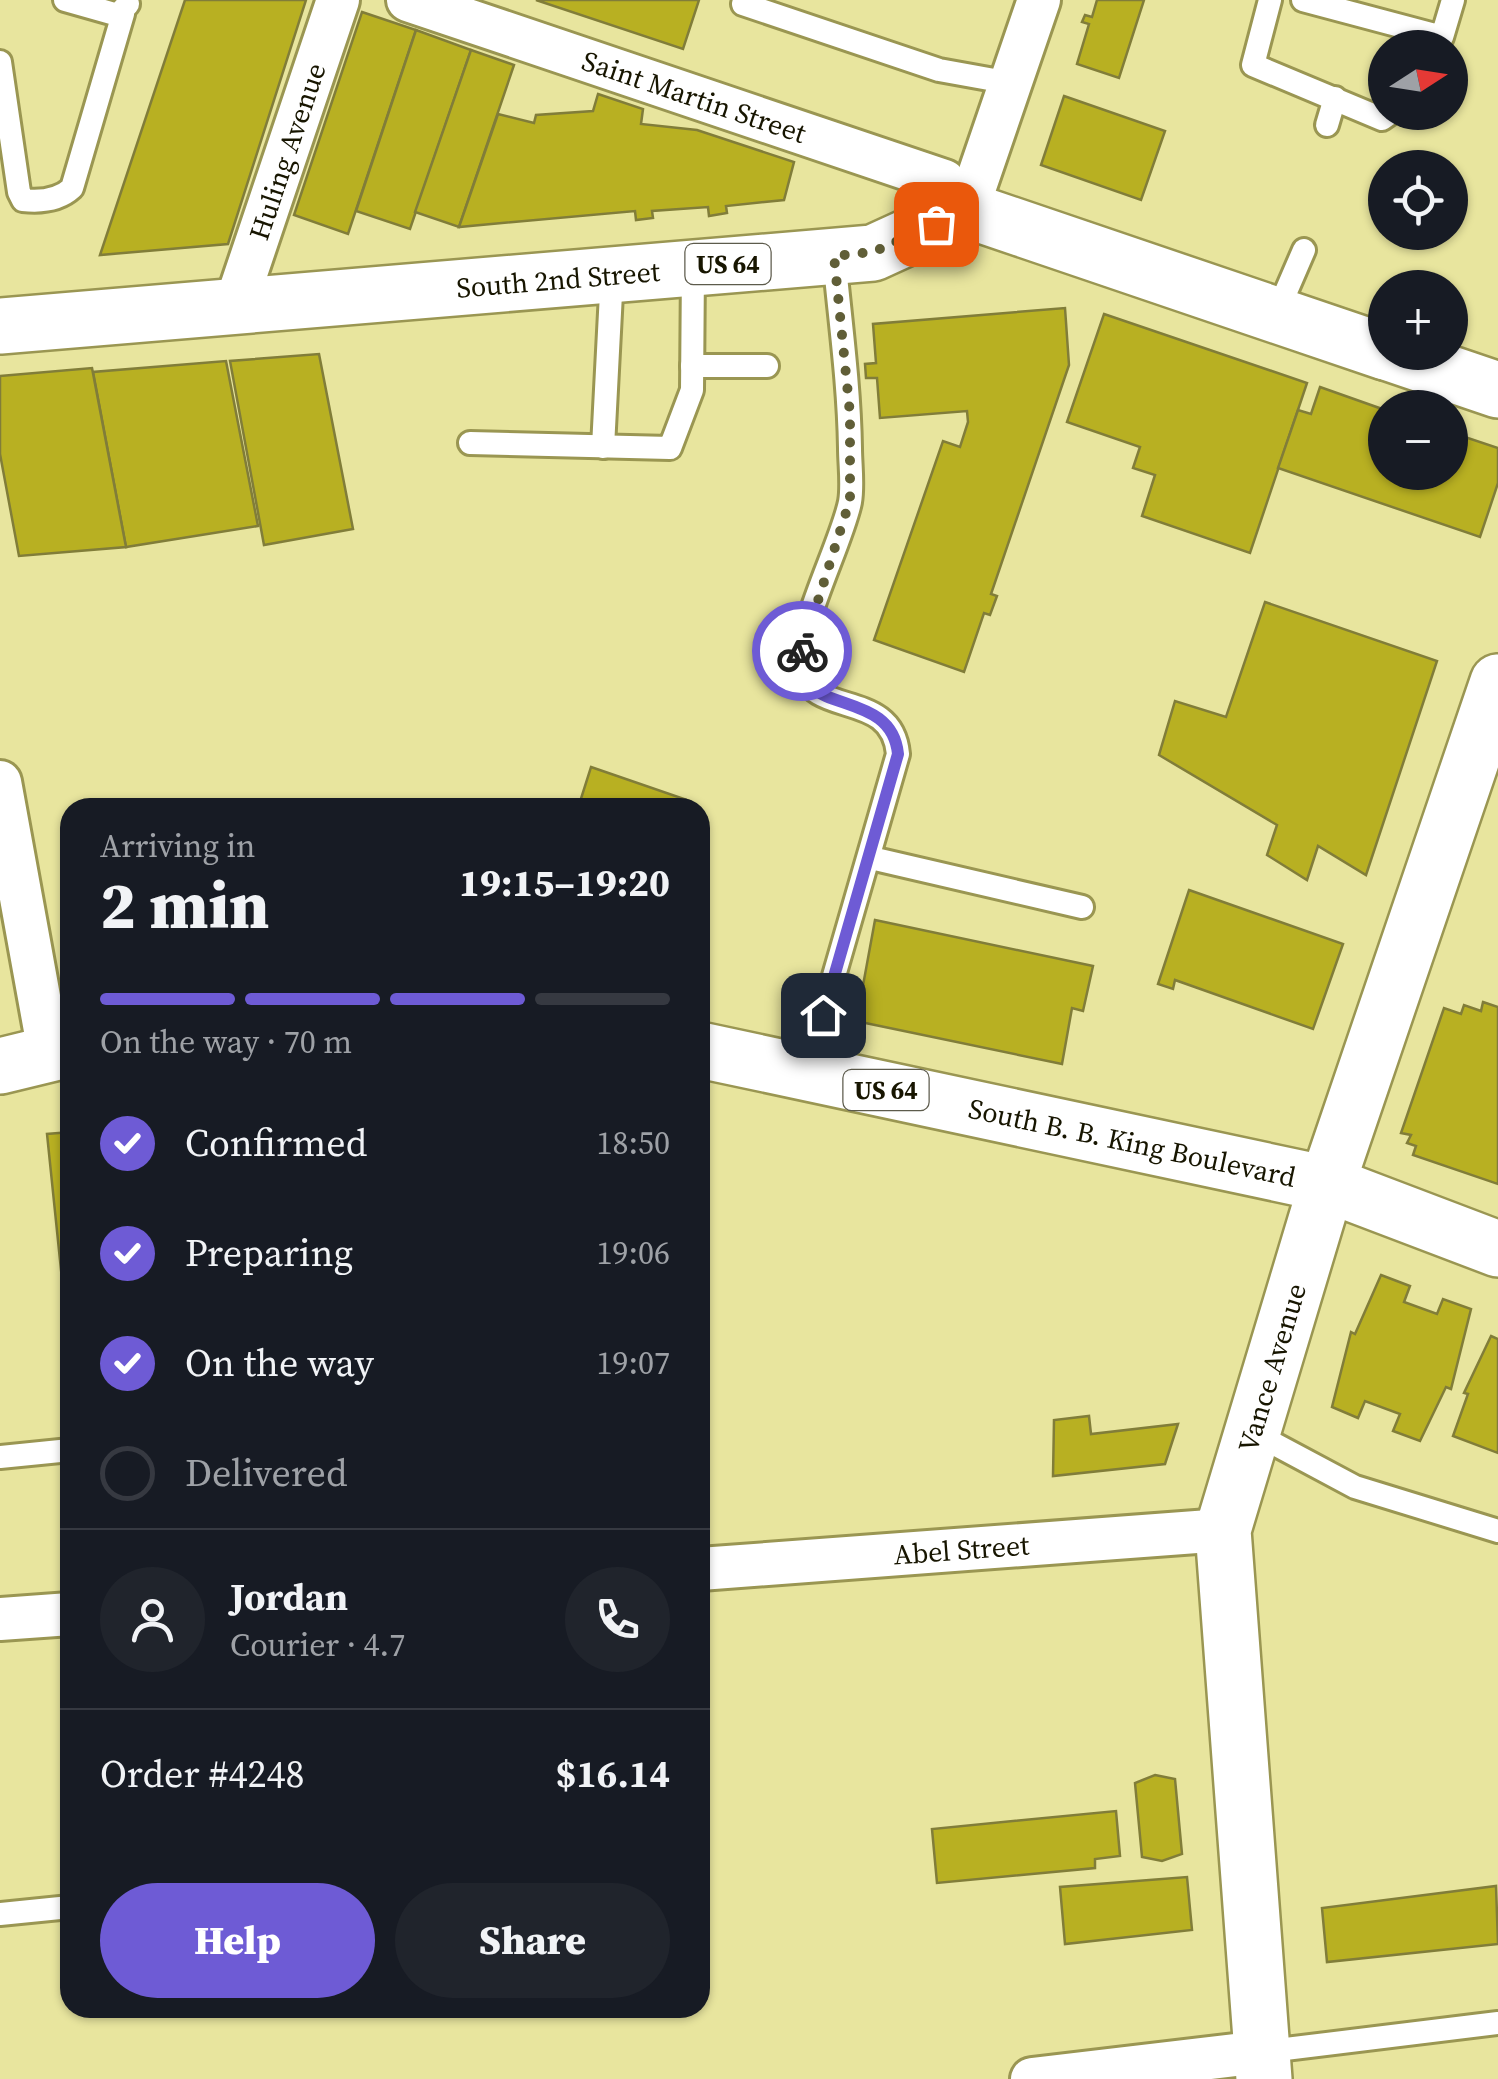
<!DOCTYPE html>
<meta charset="utf-8">
<style>
body{margin:0;font-family:"Source Serif 4",serif;background:#20242c;color:#f1f3f6;height:100vh;display:flex;flex-direction:column;font-size:38px;white-space:nowrap}
*{box-sizing:border-box;margin:0}
p{font-size:32px;color:#9ea1a6}
.icon{flex:none;width:55px;height:55px;fill:none;stroke:currentColor;stroke-width:2;stroke-linecap:round;stroke-linejoin:round}
.map{position:relative;flex:1;overflow:hidden}
.details{position:absolute;left:60px;top:798px;width:650px;height:1220px;display:flex;flex-direction:column;background:#171b24;border-radius:30px;box-shadow:0 2px 8px #0004}
.details>*{flex:none}
.needle{width:65px;rotate:78deg}
.buttons{position:absolute;left:1368px;top:30px;display:grid;gap:20px}
.buttons a{display:grid;place-items:center;width:100px;height:100px;border-radius:50%;background:#171b24;box-shadow:0 2px 8px #0004;font-size:50px}
.pin{position:absolute;display:grid;place-items:center;width:85px;height:85px;color:#fff;margin:-42px;border-radius:20px;box-shadow:0 5px 15px #0006}
.courier{position:absolute;display:grid;place-items:center;width:100px;height:100px;margin:-50px;border:8px solid #6e5bd5;border-radius:50%;background:#fff;color:#222;box-shadow:0 2px 12px #0007}
.overview em{font-style:normal;font-weight:800}
.overview div{display:flex;flex-direction:column-reverse}
.overview{display:flex;align-items:center;justify-content:space-between;height:170px;padding:0 40px}
h1{font-size:65px;font-weight:800;line-height:75px}
.bar{display:grid;grid-template-columns:repeat(4,1fr);gap:15px 10px;align-content:center;height:120px;padding:0 40px}
.bar i{height:12px;border-radius:8px;background:#363941}
.bar .current{background:#6e5bd5}
.bar p{grid-column:span 4}
.line{display:flex;align-items:center;gap:25px;padding:0 40px;border-top:2px solid #363941}
.line div{flex:1}
.round{display:grid;place-items:center;flex:none;width:105px;height:105px;border-radius:52px;background:#20242c}
ol{padding:0 40px;list-style:none}
li{display:flex;align-items:center;gap:30px;height:110px}
li p{margin-inline-start:auto}
li .icon{padding:10px;border-radius:50%;background:#6e5bd5;color:#fff;stroke-width:4}
li:last-child{color:#9ea1a6}
li i{width:55px;height:55px;border:5px solid #363941;border-radius:50%}
.primary-button{display:flex;gap:20px;margin-top:auto;padding:20px 40px}
.primary-button a{flex:1;height:115px;border-radius:60px;background:#6e5bd5;color:#fff;font-size:40px;font-weight:800;line-height:115px;text-align:center}
.primary-button a+a{background:#20242c;color:#f1f3f6}
.map>svg:first-child{display:block}
.building{fill:#b8b022;stroke:#817d39;stroke-width:2.5}
.lines{fill:none;stroke-linecap:round;stroke-linejoin:round}
.lane-casing{stroke:#9a9652;stroke-width:28}
.street-casing{stroke:#9a9652;stroke-width:48}
.secondary-casing{stroke:#9a9652;stroke-width:60}
.primary-casing{stroke:#9a9652;stroke-width:60}
.lane{stroke:#fff;stroke-width:22}
.street{stroke:#fff;stroke-width:42}
.secondary{stroke:#fff;stroke-width:55}
.primary{stroke:#fff;stroke-width:55}
.done{stroke:#605e37;stroke-width:10;stroke-dasharray:0 18}
.route{stroke:#6e5bd5;stroke-width:12}
.labels{text-anchor:middle;dominant-baseline:central;stroke-width:10;stroke-linejoin:round;paint-order:stroke}
.shield{fill:#fff;stroke:#5d5b4c;stroke-width:2.5}
.shield-label{font-size:25px;font-weight:bold;fill:#171500}
.street-label{font-size:28px;fill:#171500;stroke:#fff}
</style>
<div class="map">
<svg width="1498" height="2079" viewBox="0 0 1498 2079">
<rect width="100%" height="100%" fill="#e8e59e"/>
<g class="building">
<polygon points="185,0 306,0 228,244 100,255"/>
<polygon points="536,0 699,0 683,49"/>
<polygon points="1097,0 1144,0 1119,78 1077,64 1089,24 1082,22 1085,15 1092,17"/>
<polygon points="362,12 416,30 348,234 294,215"/>
<polygon points="416,30 471,50 410,229 356,211"/>
<polygon points="471,50 514,65 459,227 415,212"/>
<polygon points="598,94 643,109 641,124 697,130 794,162 784,200 726,206 727,213 709,216 708,207 652,211 653,218 636,220 635,211 459,227 498,114 534,123 536,115 593,111"/>
<polygon points="1064,96 1165,131 1141,200 1041,165"/>
<polygon points="1065,308 1069,365 991,594 997,596 990,615 984,613 964,672 874,640 943,441 960,447 968,422 967,411 880,418 877,378 866,378 865,364 876,363 873,324"/>
<polygon points="1104,314 1307,383 1250,553 1142,516 1155,475 1133,468 1140,447 1067,422"/>
<polygon points="319,354 353,529 264,545 230,361"/>
<polygon points="226,361 258,526 126,547 93,372"/>
<polygon points="92,368 126,547 19,556 0,454 0,376"/>
<polygon points="1320,387 1385,410 1385,472 1450,472 1450,432 1498,448 1498,483 1480,537 1278,468 1298,410 1311,414"/>
<polygon points="1265,602 1437,661 1366,875 1318,846 1307,880 1267,855 1277,825 1159,755 1175,701 1226,717"/>
<polygon points="591,767 690,801 688,808 578,808"/>
<polygon points="1189,890 1343,944 1313,1029 1175,980 1173,989 1158,984"/>
<polygon points="875,920 1093,966 1083,1011 1072,1008 1062,1064 851,1020 858,990 862,991"/>
<polygon points="1483,1002 1498,1007 1498,1184 1413,1155 1416,1146 1407,1143 1411,1135 1401,1133 1444,1008 1461,1014 1464,1005 1481,1011"/>
<polygon points="70,1132 70,1357 47,1134"/>
<polygon points="1381,1275 1410,1286 1404,1302 1437,1314 1443,1299 1471,1309 1451,1389 1446,1387 1420,1441 1393,1431 1400,1414 1365,1401 1358,1418 1332,1407 1351,1332 1355,1334"/>
<polygon points="1491,1336 1498,1339 1498,1453 1453,1436 1468,1394 1464,1393"/>
<polygon points="1089,1416 1091,1434 1178,1424 1165,1464 1053,1476 1054,1420"/>
<polygon points="1155,1775 1175,1779 1182,1854 1162,1861 1142,1857 1135,1783"/>
<polygon points="1116,1811 1120,1856 1095,1859 1095,1868 937,1883 932,1829"/>
<polygon points="1187,1877 1192,1930 1065,1944 1060,1887"/>
<polygon points="1496,1886 1498,1944 1327,1962 1322,1908"/>
</g>
<g class="lines">
<defs>
<g id="lane">
<polyline points="65,0 118,15 128,4"/>
<polyline points="1270,0 1253,65 1382,119 1392,112"/>
<polyline points="1303,0 1442,37 1453,0"/>
<polyline points="743,4 939,70 1011,83"/>
<path d="M 0,62 L 19,192 L 23,200 C 41,202 59,200 72,188 L 123,14"/>
<polyline points="1327,125 1335,98"/>
<polyline points="1276,315 1304,250"/>
<polyline points="692,366 767,366"/>
<polyline points="470,443 670,448 692,390 693,267"/>
<polyline points="603,447 612,274"/>
<polyline points="871,858 1082,907"/>
<path d="M 806,1073 L 898,754 C 892,689 814,718 802,671 C 793,635 842,543 850,502 C 853,485 850,465 850,448 C 849,384 840,320 834,256"/>
<polyline points="1252,1432 1355,1487 1498,1531"/>
<polyline points="0,1457 70,1450"/>
<polyline points="0,1914 70,1907"/>
<polyline points="1261,2052 1498,2023"/>
</g>
<g id="street">
<path id="s1" d="M 408,0 L 944,181 L 967,210"/>
<polyline points="967,210 1039,0"/>
<path id="s2" d="M 236,303 L 338,0"/>
<polyline points="0,782 49,1052"/>
<path id="s3" d="M 700,1569 L 1223,1530"/>
<polyline points="0,1619 70,1614"/>
<polyline points="1032,2079 1261,2052"/>
</g>
<g id="secondary">
<path id="s4" d="M 1264,2079 L 1223,1530 L 1327,1184 L 1498,682"/>
</g>
<g id="primary">
<path id="s5" d="M 0,326 L 873,253 L 967,210 L 1385,352"/>
<polyline points="1386,352 1498,390"/>
<path id="s6" d="M 700,1050 L 1327,1184 L 1498,1249"/>
<polyline points="0,1066 70,1049"/>
</g>
</defs>
<use href="#lane" class="lane-casing"/>
<use href="#street" class="street-casing"/>
<use href="#secondary" class="secondary-casing"/>
<use href="#primary" class="primary-casing"/>
<use href="#lane" class="lane"/>
<use href="#street" class="street"/>
<use href="#secondary" class="secondary"/>
<use href="#primary" class="primary"/>
</g>
<g class="lines">
<polyline class="done" points="802,651 850,500 850,414 834,256 873,252 936,224"/>
<path class="route" d="M 802,651 C 789,720 891,684 898,754 L 823,1015"/>
</g>
<g class="labels">
<g class="shield">
<rect x="685.5" y="244" width="85" height="40" rx="8"/>
<rect x="843.5" y="1070" width="85" height="40" rx="8"/>
</g>
<g class="shield-label">
<text x="728" y="264">US 64</text>
<text x="886" y="1090">US 64</text>
</g>
<g class="street-label">
<text stroke="none"><textPath href="#s1" startOffset="302">Saint Martin Street</textPath></text>
<text stroke="none"><textPath href="#s2" startOffset="160">Huling Avenue</textPath></text>
<text stroke="none"><textPath href="#s5" startOffset="560">South 2nd Street</textPath></text>
<text stroke="none"><textPath href="#s6" startOffset="442">South B. B. King Boulevard</textPath></text>
<text stroke="none"><textPath href="#s4" startOffset="720">Vance Avenue</textPath></text>
<text stroke="none"><textPath href="#s3" startOffset="262">Abel Street</textPath></text>
</g>
</g>
</svg>
<div class="buttons">
<a><svg class="needle" viewBox="-14 -14 28 28"><path d="M0-13l5 13h-10z" fill="#e53935"/><path d="M0 13l5-13h-10z" fill="#9ea1a6"/></svg></a>
<a><svg class="icon" aria-label="locate" viewBox="0 0 24 24"><circle cx="12" cy="12" r="6"/><path d="M12 2v4M12 18v4M2 12h4M18 12h4"/></svg></a>
<a>+</a>
<a>−</a>
</div>
<div class="pin" style="left:936px;top:224px;background:#ea580c"><svg class="icon" aria-label="bag" viewBox="0 0 24 24"><path d="M5 8h14l-1 12H6zM9 8a3 3 0 0 1 6 0"/></svg></div>
<div class="pin" style="left:823px;top:1015px;background:#1f2937"><svg class="icon" aria-label="home" viewBox="0 0 24 24"><path d="M3 11l9-7 9 7M6 9v11h12V9"/></svg></div>
<div class="courier" style="left:802px;top:651px"><svg class="icon" aria-label="bike" viewBox="0 0 24 24"><circle cx="6" cy="16" r="4"/><circle cx="18" cy="16" r="4"/><path d="M6 16l4-8h5l3 8M10 8l3 8H6M13 5h3"/></svg></div>
<section class="details">
<div class="overview"><div><h1>2 min</h1><p>Arriving in</p></div><em>19:15–19:20</em></div>
<div class="bar"><i class="current"></i><i class="current"></i><i class="current"></i><i></i><p>On the way · 70 m</p></div>
<ol>
<li><svg class="icon" aria-label="check" viewBox="0 0 24 24"><path d="M5 12l5 5 9-10"/></svg>Confirmed<p>18:50</p></li>
<li><svg class="icon" aria-label="check" viewBox="0 0 24 24"><path d="M5 12l5 5 9-10"/></svg>Preparing<p>19:06</p></li>
<li><svg class="icon" aria-label="check" viewBox="0 0 24 24"><path d="M5 12l5 5 9-10"/></svg>On the way<p>19:07</p></li>
<li><i></i>Delivered</li>
</ol>
<div class="line" style="height:180px"><a class="round"><svg class="icon" aria-label="person" viewBox="0 0 24 24"><circle cx="12" cy="8" r="4"/><path d="M4 21q1-7 8-7t8 7"/></svg></a><div><b>Jordan</b><p>Courier · 4.7</p></div><a class="round"><svg class="icon" aria-label="phone" viewBox="0 0 24 24"><path d="M5 4h4l2 5-3 2q2 4 5 5l2-3 5 2v4C11 20 4 13 5 4z"/></svg></a></div>
<div class="line" style="height:130px"><div>Order #4248</div><b>$16.14</b></div>
<div class="primary-button"><a>Help</a><a>Share</a></div>
</section>
</div>
